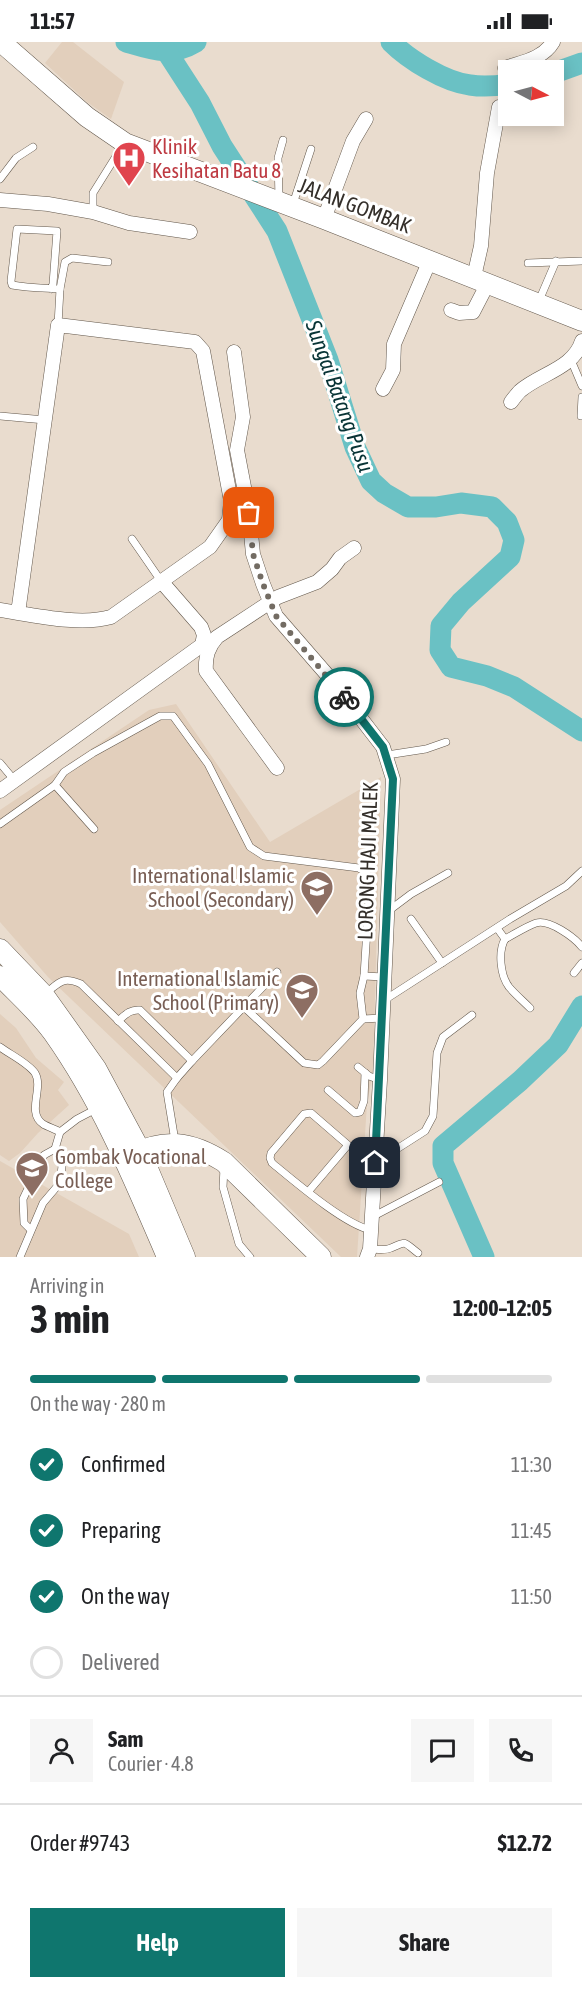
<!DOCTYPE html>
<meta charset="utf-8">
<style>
body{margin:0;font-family:"Asap Condensed",sans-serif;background:#f6f6f6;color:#202124;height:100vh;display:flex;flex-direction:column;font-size:22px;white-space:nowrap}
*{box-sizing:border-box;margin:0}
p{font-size:20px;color:#757577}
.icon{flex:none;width:33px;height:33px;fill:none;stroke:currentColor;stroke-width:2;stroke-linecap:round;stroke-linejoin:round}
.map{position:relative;height:1215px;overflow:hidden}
.sheet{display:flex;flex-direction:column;background:#fff;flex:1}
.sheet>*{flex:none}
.needle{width:39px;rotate:96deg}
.fabs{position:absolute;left:498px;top:18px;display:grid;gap:12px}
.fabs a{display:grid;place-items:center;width:66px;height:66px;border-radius:0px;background:#fff;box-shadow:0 3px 15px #0003;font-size:30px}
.pin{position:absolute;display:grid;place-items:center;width:51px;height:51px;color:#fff;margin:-26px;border-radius:12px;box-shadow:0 3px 9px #0006}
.courier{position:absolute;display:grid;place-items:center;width:60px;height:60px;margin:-30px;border:4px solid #0f766e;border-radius:50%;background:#fff;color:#222;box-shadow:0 2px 8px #0007}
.head em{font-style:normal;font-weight:700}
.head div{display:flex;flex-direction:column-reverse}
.head{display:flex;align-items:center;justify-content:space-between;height:102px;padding:0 30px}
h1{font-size:39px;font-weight:700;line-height:45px}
.bar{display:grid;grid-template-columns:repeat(4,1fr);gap:9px 6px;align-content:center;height:72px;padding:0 30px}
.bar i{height:8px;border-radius:4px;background:#e0e0e0}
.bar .selected{background:#0f766e}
.bar p{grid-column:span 4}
.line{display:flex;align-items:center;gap:15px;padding:0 30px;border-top:2px solid #e0e0e0}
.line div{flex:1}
.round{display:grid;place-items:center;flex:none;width:63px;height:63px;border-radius:0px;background:#f6f6f6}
ol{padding:0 30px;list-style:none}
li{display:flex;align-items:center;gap:18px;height:66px}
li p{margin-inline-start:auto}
li .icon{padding:6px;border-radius:50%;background:#0f766e;color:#fff;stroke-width:4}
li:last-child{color:#757577}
li i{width:33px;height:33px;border:3px solid #e0e0e0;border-radius:50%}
.action{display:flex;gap:12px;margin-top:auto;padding:12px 30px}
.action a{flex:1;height:69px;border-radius:0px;background:#0f766e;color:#fff;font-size:24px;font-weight:700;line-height:69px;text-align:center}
.action a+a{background:#f6f6f6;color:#202124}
.status{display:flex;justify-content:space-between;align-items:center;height:42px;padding:0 30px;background:#fff;direction:ltr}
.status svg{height:16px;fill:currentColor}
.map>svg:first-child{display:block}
.built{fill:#e2cfbc}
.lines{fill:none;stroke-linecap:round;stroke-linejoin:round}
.river{stroke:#6ac1c4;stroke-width:21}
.lane-casing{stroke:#62574b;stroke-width:8}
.street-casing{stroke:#62574b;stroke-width:15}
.secondary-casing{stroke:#62574b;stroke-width:21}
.lane{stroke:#fff;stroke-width:7}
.street{stroke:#fff;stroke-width:14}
.secondary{stroke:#fff;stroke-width:20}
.done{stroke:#736c63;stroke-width:6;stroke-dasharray:0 10.8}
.route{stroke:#0f766e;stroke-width:8}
.labels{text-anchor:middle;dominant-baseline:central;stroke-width:6;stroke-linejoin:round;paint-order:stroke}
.health-label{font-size:21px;fill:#be3a42;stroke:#fff;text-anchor:start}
.street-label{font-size:21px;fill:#342f2a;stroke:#fff}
.education-label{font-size:21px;fill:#785e54;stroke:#fff;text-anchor:end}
.water-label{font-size:22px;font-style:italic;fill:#083436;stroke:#fff}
</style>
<div class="status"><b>11:57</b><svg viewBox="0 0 49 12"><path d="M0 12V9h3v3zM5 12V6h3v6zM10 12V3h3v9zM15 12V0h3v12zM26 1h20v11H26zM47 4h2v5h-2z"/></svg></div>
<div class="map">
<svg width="582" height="1215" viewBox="0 0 582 1215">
<rect width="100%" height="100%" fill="#e9dcce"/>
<g class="built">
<polygon points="62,0 73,0 124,40 111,77 87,60 45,21"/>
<polygon points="176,662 270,800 381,735 373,1030 367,1062 357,1215 341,1215 48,935 0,880 0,768 149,668"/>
<polygon points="0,972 16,986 36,1016 64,1040 58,1048 69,1063 38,1091 20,1111 9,1119 0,1113"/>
<polygon points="0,1119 129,1192 139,1215 0,1215"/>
</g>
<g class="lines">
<g class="river">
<path d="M 126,0 C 153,8 171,15 196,0"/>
<path d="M 391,0 C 409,18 445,40 470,43 C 483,45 496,44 508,42"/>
<polyline points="167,10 200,61 222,104 277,189 328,318 355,405 371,439 384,451 408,465 436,465 461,461 492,465 507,480 514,498 510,515 461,560 441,584 440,608 451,625 487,634 514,645 582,689"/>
<polyline points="554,31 582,21"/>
<polyline points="484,1215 443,1121 443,1104 520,1039 558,1003 582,964"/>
</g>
<defs>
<g id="lane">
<polyline points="0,137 16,116 33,105"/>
<polyline points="279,157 278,116 283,98"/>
<polyline points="293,162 311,107"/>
<polyline points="93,170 93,151 123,103"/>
<polyline points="528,221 582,219"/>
<path d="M 51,247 L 53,242 L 57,189 L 17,187 L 11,239 L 12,243 C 28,246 44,246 60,247"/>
<polyline points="538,261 556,219"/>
<polyline points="58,283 60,247 65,220 72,216 108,220"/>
<polyline points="571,318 582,344"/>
<polyline points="0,374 45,378"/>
<polyline points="581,374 582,355"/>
<polyline points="132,497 161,539"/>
<polyline points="387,713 426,707 446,700"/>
<polyline points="0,721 15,739"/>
<polyline points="55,743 94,787"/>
<polyline points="0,782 55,743 64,730 93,711 160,674 173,674 208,722 250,805 264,814 359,826 367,831 370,840 364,934 360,951 363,977 323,1019 318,1023 304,1021 244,965"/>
<polyline points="387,870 411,852 448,831"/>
<polyline points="411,877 442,921"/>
<path d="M 497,886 L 505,897 C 498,909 500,933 509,945 C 515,952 523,959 530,966"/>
<path d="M 505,897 C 515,892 525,885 536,881 C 549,877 574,895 582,905"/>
<polyline points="574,931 582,921"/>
<polyline points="364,934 384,935"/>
<path d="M 46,951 C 60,940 63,934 81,942 L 177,1036 L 167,1050 L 175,1099"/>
<polyline points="383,959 510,877 566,844 582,829"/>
<polyline points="363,977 382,976"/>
<path d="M 118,979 C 125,973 130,967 140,968 L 192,1019 L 177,1036"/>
<path d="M 0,1005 C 11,1013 28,1021 35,1031 C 44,1046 26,1070 43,1082 C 48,1085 55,1087 60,1090"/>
<polyline points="192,1019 277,930"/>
<polyline points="358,1025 369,1034 380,1038"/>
<polyline points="328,1048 355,1071 360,1070 364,1059 365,1031"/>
<polyline points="375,1121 425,1089 433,1074 437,1011 443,995 472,973"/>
<polyline points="224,1126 223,1145 239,1202 250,1215"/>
<path d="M 308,1150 L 348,1103 L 311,1071 L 304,1072 L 271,1111 L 270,1116 L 272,1121 C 294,1139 345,1183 371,1188"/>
<polyline points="372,1175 439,1140"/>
<polyline points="30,1187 24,1181 23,1157 44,1113 55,1107"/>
<path d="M 370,1207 C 376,1207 385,1209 391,1206 C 408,1199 402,1199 418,1211"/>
<polyline points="20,1215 43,1161 60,1141 62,1124 55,1107 60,1090 77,1077 98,1066"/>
</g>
<g id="street">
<path d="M 505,26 C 522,20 543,17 553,0"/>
<polyline points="0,158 48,162 93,170 129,181 190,190"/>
<polyline points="324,177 353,99 366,77"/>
<polyline points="474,235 481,204 487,131 499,65"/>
<polyline points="451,268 459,271 473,270 488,241"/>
<polyline points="234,310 243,375 237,408 249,471 253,512 263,542 276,574 329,635 383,705 393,737 380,1038 370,1207 367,1215"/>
<polyline points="383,347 393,328 394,302 430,218"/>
<path d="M 511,360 C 514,356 517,352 520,349 C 541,331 573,327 582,299"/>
<path d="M 0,568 C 33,573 80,584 111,575 L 210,505 L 229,478 L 231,459 L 203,309 L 195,300 L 58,283 L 18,571"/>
<path d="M 277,726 L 206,629 C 205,615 208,605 217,595 L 278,555 L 317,540 L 332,527 L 340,516 L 354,506"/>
<polyline points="0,749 202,603 204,593 201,585 161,539"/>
</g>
<g id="secondary">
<polyline points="1,0 87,75 125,101 324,177 582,279"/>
<polyline points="0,907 44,953 96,1026 140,1108 185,1215"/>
<path d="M 0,934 C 17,952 38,970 53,991 C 102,1060 134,1138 167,1215"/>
<path d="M 129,1113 C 166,1096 191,1099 224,1120 L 321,1215"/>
</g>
</defs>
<use href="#lane" class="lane-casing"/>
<use href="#street" class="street-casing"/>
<use href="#secondary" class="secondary-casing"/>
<use href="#lane" class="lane"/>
<use href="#street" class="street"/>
<use href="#secondary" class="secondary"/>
</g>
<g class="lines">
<polyline class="done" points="249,471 253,512 263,542 276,574 344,655"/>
<polyline class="route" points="344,655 383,705 393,737 375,1121"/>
</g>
<defs>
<symbol id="hospital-pin" viewBox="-11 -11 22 30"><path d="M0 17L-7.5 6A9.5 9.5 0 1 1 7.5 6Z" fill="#e0444e" stroke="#fff"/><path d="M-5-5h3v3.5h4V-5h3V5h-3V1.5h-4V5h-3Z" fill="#fff"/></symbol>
<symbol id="school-pin" viewBox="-11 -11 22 30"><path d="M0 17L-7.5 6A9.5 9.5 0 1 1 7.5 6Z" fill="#8d6e63" stroke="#fff"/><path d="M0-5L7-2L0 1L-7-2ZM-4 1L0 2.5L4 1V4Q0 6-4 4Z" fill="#fff"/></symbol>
<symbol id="university-pin" viewBox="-11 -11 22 30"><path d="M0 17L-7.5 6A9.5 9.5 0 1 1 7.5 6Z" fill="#8d6e63" stroke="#fff"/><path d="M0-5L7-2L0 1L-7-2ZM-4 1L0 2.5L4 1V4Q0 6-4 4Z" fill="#fff"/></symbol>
</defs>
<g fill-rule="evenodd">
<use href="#hospital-pin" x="110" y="97" width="38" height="52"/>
<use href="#school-pin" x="298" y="826" width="38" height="52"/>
<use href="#school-pin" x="283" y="929" width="38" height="52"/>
<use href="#university-pin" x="13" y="1107" width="38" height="52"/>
</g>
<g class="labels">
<g class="health-label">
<text x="152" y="104">Klinik<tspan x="152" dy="24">Kesihatan Batu 8</tspan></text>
</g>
<g class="street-label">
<text transform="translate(355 163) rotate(21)">JALAN GOMBAK</text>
<text transform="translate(367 819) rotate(-88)">LORONG HAJI MALEK</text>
</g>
<g class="education-label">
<text x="294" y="833">International Islamic<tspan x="294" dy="24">School (Secondary)</tspan></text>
<text x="279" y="936">International Islamic<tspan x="279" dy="24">School (Primary)</tspan></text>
<text x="55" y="1114" text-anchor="start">Gombak Vocational<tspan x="55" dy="24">College</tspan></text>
</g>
<g class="water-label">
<text transform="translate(340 354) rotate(70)">Sungai Batang Pusu</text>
</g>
</g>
</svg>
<div class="fabs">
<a><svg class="needle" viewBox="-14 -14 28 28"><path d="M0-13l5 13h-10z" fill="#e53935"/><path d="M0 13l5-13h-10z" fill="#757577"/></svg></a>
</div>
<div class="pin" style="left:249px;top:471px;background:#ea580c"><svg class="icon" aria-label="bag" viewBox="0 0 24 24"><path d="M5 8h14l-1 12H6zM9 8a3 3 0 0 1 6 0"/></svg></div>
<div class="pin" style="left:375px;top:1121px;background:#1f2937"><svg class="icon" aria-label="home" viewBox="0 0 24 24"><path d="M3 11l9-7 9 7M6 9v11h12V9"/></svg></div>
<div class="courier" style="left:344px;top:655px"><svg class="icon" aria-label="bike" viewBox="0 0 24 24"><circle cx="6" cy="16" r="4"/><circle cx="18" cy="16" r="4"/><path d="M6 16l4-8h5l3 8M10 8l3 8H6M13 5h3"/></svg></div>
</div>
<section class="sheet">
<div class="head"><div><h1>3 min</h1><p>Arriving in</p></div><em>12:00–12:05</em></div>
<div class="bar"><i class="selected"></i><i class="selected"></i><i class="selected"></i><i></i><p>On the way · 280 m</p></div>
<ol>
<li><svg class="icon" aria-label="check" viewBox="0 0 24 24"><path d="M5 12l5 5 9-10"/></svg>Confirmed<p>11:30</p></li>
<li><svg class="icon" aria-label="check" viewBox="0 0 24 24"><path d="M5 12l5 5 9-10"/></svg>Preparing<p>11:45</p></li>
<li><svg class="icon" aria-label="check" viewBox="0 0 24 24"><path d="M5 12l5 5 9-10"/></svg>On the way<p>11:50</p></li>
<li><i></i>Delivered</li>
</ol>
<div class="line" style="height:108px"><a class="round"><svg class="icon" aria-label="person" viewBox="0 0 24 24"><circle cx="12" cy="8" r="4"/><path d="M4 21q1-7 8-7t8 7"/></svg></a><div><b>Sam</b><p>Courier · 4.8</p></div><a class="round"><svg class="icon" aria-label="chat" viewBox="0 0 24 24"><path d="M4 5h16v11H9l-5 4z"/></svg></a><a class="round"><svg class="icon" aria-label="phone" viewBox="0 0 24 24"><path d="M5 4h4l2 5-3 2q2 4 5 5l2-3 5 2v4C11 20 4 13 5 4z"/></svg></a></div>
<div class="line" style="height:78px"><div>Order #9743</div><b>$12.72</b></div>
<div class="action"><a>Help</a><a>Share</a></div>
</section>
